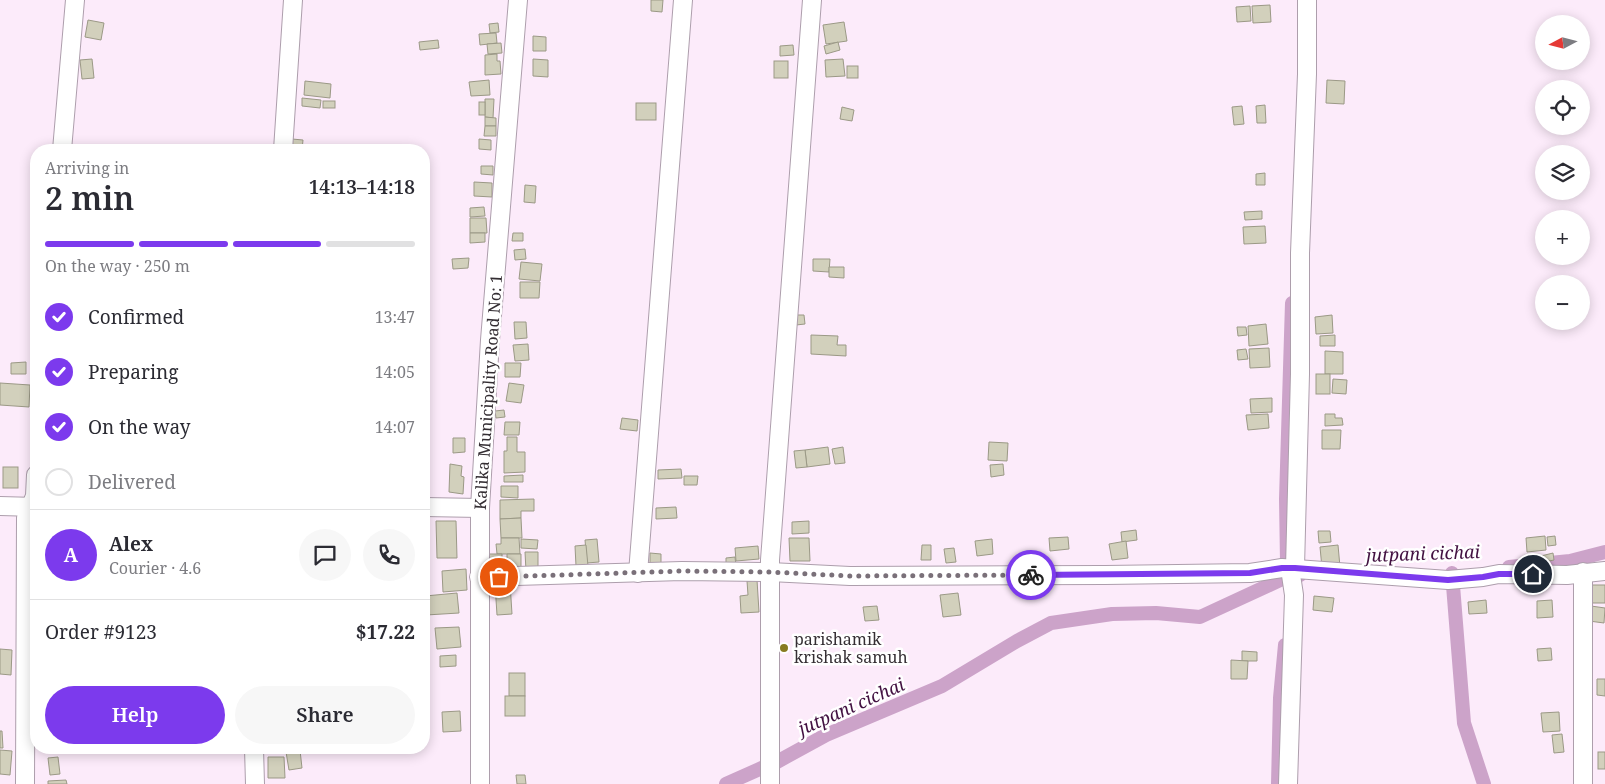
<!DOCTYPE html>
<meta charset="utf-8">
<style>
body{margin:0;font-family:"Noto Serif",serif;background:#f7f7f7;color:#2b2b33;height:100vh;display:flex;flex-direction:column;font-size:19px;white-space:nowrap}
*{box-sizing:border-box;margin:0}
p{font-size:16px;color:#7c7c81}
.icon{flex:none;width:28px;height:28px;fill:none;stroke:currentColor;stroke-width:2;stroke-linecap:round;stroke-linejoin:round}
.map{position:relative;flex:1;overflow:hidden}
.drawer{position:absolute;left:30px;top:144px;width:400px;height:610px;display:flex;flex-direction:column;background:#fff;border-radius:20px;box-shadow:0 2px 12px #0003}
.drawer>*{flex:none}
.needle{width:32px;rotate:263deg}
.tools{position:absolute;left:1535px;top:15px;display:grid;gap:10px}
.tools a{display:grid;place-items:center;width:55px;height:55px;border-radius:50%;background:#fff;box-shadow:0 2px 12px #0003;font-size:25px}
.pin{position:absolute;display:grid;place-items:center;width:42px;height:42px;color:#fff;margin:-21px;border:2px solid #fff;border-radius:50%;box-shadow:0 1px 5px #0007}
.courier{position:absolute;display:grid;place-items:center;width:50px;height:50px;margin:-25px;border:4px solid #7c3aed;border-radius:50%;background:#fff;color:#222;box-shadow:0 1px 6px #0007}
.headline em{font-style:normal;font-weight:600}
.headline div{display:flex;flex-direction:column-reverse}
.headline{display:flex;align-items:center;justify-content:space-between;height:85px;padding:0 15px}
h1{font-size:32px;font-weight:600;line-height:38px}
.bar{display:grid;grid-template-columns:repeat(4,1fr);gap:8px 5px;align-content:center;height:60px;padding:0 15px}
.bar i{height:6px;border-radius:4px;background:#e1e1e2}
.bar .current{background:#7c3aed}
.bar p{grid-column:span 4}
.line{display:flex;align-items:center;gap:12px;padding:0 15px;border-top:1px solid #e1e1e2}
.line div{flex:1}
.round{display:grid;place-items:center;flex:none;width:52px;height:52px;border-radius:26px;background:#f7f7f7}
ol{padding:0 15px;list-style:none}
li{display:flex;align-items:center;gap:15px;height:55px}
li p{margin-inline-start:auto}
li .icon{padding:5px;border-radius:50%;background:#7c3aed;color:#fff;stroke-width:4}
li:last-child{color:#7c7c81}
li i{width:28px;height:28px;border:2px solid #e1e1e2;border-radius:50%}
.action{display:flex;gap:10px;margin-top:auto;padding:10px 15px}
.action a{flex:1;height:58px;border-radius:30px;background:#7c3aed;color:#fff;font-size:20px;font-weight:600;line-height:58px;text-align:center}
.action a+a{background:#f7f7f7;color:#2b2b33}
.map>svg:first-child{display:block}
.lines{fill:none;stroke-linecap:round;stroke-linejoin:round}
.canal{stroke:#cca3c9;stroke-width:14}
.building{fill:#d2d0bc;stroke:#9b9986}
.minor-casing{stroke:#ad9eac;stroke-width:20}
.minor{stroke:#fff;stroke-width:18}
.done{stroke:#7a7079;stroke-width:5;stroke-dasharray:0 9}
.route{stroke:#7c3aed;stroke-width:6}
.poi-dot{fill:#877b20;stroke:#fff;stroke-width:2}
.labels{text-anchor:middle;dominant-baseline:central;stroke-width:5;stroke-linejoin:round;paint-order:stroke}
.street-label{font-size:16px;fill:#342e33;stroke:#fff}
.poi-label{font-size:16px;fill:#342e33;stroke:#fff;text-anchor:start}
.water-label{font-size:18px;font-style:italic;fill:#421141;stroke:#fff}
</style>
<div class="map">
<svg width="1605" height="784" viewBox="0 0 1605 784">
<rect width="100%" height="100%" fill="#fcebfa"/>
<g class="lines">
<g class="canal">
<polyline points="1509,567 1570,561 1605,552"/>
<polyline points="1289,569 1287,562 1286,499 1292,303"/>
<polyline points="1452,573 1464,723 1484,784"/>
<polyline points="775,763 826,735 942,686 1017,641 1051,623 1112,614 1156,613 1200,617 1291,575 1300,575"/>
<polyline points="726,784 764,767"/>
<polyline points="1278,784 1280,698 1285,645"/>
</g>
</g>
<g class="building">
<polygon points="651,0 663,0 662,12 651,11"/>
<polygon points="1270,5 1271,22 1253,23 1252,6"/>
<polygon points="1250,6 1251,21 1237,22 1236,7"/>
<polygon points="88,20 104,23 101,40 85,37"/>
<polygon points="844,22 847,41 826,44 823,25"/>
<polygon points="498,23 499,32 490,33 489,24"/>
<polygon points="496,33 497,43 480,45 479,34"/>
<polygon points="533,36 546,37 546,51 533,51"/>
<polygon points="438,40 439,48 420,50 419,42"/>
<polygon points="838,42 840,50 826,54 824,46"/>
<polygon points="501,43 502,53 488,54 487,44"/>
<polygon points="793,45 794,55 780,56 780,46"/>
<polygon points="497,54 497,61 500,61 501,74 485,75 485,55"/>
<polygon points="92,59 94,78 82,79 80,60"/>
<polygon points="533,59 548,60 548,77 533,76"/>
<polygon points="843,59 845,76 826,77 825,60"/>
<rect x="774" y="61" width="14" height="17"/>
<rect x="847" y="66" width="11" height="12"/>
<polygon points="489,80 490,95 471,96 469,82"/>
<polygon points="1327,80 1345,81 1344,104 1326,103"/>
<polygon points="305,81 331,84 330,98 304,95"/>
<polygon points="302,98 321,100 320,108 302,106"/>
<polygon points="485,99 494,99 493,118 485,117"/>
<rect x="323" y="101" width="12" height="7"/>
<rect x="479" y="102" width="6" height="13"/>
<rect x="636" y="103" width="20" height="17"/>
<polygon points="1265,105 1266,123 1257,123 1256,106"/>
<polygon points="1242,106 1244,124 1234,125 1232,107"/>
<polygon points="842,107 854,110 852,121 840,119"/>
<polygon points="485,117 496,118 496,126 485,126"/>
<polygon points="485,126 496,126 496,136 484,136"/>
<polygon points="292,139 303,140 302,150 291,150"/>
<polygon points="479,139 491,140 491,150 479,149"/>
<polygon points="481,166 493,166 493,175 481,174"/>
<polygon points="1265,173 1265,185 1256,185 1256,174"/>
<polygon points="474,182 492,183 492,197 474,196"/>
<polygon points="525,185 536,186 535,203 524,202"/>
<polygon points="484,207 485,216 470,217 470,208"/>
<polygon points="1262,211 1262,219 1245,220 1244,212"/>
<polygon points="470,218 486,218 487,233 470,233"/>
<polygon points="1265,226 1266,243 1244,244 1243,227"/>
<polygon points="470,233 485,233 485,242 470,243"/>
<polygon points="513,233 523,233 523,241 512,241"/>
<polygon points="525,249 526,259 515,260 514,250"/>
<polygon points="469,258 468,268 453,269 452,259"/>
<polygon points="813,259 830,259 829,272 813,271"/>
<polygon points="521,262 542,264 540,281 519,279"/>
<polygon points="829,267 844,267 844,278 829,277"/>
<polygon points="520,282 540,282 539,298 520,298"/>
<polygon points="795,315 804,315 805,324 796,325"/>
<polygon points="1332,315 1333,333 1316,334 1315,317"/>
<polygon points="514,322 526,322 527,338 515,339"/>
<polygon points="1266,324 1268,344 1249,346 1248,326"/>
<polygon points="1237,327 1246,327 1247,335 1238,336"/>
<polygon points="811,335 838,336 837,345 846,345 846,356 811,354"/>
<polygon points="1335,335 1335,346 1320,346 1320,336"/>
<polygon points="528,344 529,360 515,361 513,345"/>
<polygon points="1269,348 1270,367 1250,368 1249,349"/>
<polygon points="1246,349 1248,359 1238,360 1237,350"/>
<polygon points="1325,351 1343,352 1343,374 1325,374"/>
<polygon points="26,362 26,374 11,374 11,363"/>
<polygon points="505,363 521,363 520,377 505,377"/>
<rect x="1316" y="374" width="14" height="20"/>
<polygon points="1333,379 1347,380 1346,394 1332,393"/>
<polygon points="0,383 30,385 29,407 0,405"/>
<polygon points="509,383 524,385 521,403 506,401"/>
<polygon points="1272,398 1272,412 1251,413 1250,399"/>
<polygon points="504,410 505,417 496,418 495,411"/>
<polygon points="1268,414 1269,428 1248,430 1246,415"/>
<polygon points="1325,414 1335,414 1335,418 1342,418 1343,425 1325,426"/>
<polygon points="622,418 638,420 637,431 620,429"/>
<polygon points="505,422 520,422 519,435 504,435"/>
<polygon points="1322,430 1341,430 1340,449 1322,449"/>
<polygon points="507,437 517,437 517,452 525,452 525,472 504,473 504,451 507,451"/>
<polygon points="453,438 465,438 465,452 453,453"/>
<polygon points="989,442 1008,443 1007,461 988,460"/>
<polygon points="828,447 830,464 807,467 805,450"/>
<polygon points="843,447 845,463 835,464 832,449"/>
<polygon points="805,450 807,467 796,468 794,451"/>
<polygon points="450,464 462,466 461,476 464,477 463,494 449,492"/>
<polygon points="1003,464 1004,475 991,477 990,465"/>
<rect x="3" y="467" width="15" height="21"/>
<polygon points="681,469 682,478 658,479 658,470"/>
<polygon points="523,475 523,482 504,482 504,476"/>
<polygon points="684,476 698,476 697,485 684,485"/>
<polygon points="501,486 518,486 518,498 501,497"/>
<polygon points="534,499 534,511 521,511 521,518 500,519 500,500"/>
<polygon points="676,507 677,518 656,519 656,508"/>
<polygon points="521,518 522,538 501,538 500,519"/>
<polygon points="436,521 456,521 457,558 437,558"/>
<polygon points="809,521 809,533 792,534 792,522"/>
<polygon points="1136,530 1137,540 1122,542 1121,532"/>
<polygon points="1318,531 1330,531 1331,542 1319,543"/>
<polygon points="1545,536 1546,550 1527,552 1526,538"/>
<polygon points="1555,536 1556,545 1548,546 1547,537"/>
<polygon points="1068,537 1069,549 1050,551 1049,538"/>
<polygon points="501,538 519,538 520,554 497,554 496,544 501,544"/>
<polygon points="789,538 809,538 810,561 790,561"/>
<polygon points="521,539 538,540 537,549 521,548"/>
<polygon points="597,539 599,562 587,563 585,540"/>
<polygon points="992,539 993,554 977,556 975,541"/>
<polygon points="1126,541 1128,558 1112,560 1109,544"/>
<polygon points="586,545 588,566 576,566 575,546"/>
<polygon points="922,545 931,545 931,560 921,560"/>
<polygon points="1338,545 1340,567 1322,568 1320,547"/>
<polygon points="758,546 759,559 736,561 735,548"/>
<polygon points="954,548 956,562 946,563 944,549"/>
<polygon points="427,552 428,569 424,569 424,553"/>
<polygon points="525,552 538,552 538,571 526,571"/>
<polygon points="650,553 661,554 661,564 650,564"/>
<polygon points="1553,553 1554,560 1539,563 1537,557"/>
<polygon points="489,554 502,554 502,567 490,567"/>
<polygon points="507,554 521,554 521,569 507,570"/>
<polygon points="735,557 736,566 726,566 726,558"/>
<polygon points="466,569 467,590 443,592 442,571"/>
<polygon points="757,580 759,612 741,613 740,596 748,595 747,581"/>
<polygon points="510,583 512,614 497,615 495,584"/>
<polygon points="1590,585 1605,585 1605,603 1591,603"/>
<polygon points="457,593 459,613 426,615 425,596"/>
<polygon points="958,593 961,615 943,617 940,595"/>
<polygon points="1314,596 1334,598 1332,612 1313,610"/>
<polygon points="1486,600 1487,613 1469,614 1468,602"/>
<polygon points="1552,600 1553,617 1537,618 1537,601"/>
<polygon points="877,606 879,620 865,621 863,607"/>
<polygon points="1591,606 1605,608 1604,623 1589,621"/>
<polygon points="459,627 461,647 437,649 435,628"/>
<polygon points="781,646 787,646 788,650 781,650"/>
<polygon points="1551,648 1552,660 1538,661 1537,649"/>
<polygon points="0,649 12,650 11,675 0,674"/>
<polygon points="1242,651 1257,652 1257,661 1242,661"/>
<polygon points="456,655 456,666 440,667 440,656"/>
<polygon points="1231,660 1248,661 1247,679 1231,679"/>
<rect x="509" y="673" width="16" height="23"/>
<polygon points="1597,679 1605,679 1605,696 1597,695"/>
<polygon points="424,695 426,695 427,711 424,711"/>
<rect x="505" y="696" width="20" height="20"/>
<polygon points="460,711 461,731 443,732 442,712"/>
<polygon points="1559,712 1560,731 1543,732 1541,713"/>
<polygon points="0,731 2,731 3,748 0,748"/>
<polygon points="1562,734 1564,752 1554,753 1552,735"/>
<rect x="42" y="748" width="22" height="1"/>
<polygon points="222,748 238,748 238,750 222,749"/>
<polygon points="0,750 12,751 10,775 0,774"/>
<polygon points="300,750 302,768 289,770 286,752"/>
<rect x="1598" y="752" width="7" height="17"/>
<polygon points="58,757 60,774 50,775 48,758"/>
<polygon points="268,757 284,757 285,778 268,778"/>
<polygon points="516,775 525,775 526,784 517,784"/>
<polygon points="66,780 67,784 48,784 48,781"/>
</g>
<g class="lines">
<defs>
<g id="minor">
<polyline points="62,150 75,0"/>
<polyline points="283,150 293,0"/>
<polyline points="0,506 36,507"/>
<polyline points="424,507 480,508"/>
<polyline points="638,573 683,0"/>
<polyline points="479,577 682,571 770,572 850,576 1105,575 1250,573 1282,568 1448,580 1483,577 1499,574 1567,575 1605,571"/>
<polyline points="254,748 255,784"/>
<polyline points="25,784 26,518 35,496 36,475"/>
<polyline points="480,784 480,508 490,340 518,0"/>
<polyline points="770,784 770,560 812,0"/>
<polyline points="1288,784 1294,595 1291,575 1295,568 1300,374 1300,253 1307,74 1307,0"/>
<polyline points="1583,784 1583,572"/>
</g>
</defs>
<use href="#minor" class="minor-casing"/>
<use href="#minor" class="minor"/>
</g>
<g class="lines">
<polyline class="done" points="499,577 682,571 770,572 850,576 1031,575"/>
<polyline class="route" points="1031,575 1250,573 1282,568 1295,568 1448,580 1483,577 1499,574 1533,574"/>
</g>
<circle class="poi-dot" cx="784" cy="648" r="5"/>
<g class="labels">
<g class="street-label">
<text transform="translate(488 392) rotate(-86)">Kalika Municipality Road No: 1</text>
</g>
<g class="poi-label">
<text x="794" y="639">parishamik<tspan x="794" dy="18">krishak samuh</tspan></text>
</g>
<g class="water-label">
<text transform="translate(1423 553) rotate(-2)">jutpani cichai</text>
<text transform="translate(851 706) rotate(-24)">jutpani cichai</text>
</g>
</g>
</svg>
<div class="tools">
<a><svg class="needle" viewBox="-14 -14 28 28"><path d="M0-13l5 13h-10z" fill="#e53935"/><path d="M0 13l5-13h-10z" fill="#7c7c81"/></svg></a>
<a><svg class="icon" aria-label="locate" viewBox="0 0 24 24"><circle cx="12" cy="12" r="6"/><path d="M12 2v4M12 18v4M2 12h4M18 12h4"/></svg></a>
<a><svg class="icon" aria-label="layers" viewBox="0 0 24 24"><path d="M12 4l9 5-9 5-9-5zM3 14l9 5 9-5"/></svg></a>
<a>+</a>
<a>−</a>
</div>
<div class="pin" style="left:499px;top:577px;background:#ea580c"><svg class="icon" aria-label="bag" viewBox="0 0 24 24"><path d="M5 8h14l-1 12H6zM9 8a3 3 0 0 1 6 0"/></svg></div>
<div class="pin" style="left:1533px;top:574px;background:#1f2937"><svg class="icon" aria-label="home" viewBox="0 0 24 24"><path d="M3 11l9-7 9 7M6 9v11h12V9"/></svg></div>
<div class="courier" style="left:1031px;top:575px"><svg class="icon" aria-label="bike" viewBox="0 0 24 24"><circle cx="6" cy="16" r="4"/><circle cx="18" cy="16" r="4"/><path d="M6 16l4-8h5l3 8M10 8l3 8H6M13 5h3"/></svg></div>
<section class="drawer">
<div class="headline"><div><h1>2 min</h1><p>Arriving in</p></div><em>14:13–14:18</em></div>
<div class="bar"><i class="current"></i><i class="current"></i><i class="current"></i><i></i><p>On the way · 250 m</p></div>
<ol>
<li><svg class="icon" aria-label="check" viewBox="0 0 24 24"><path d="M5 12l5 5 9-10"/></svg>Confirmed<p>13:47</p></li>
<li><svg class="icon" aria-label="check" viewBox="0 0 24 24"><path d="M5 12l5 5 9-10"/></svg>Preparing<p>14:05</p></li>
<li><svg class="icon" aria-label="check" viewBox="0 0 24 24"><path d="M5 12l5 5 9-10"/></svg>On the way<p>14:07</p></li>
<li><i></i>Delivered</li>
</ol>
<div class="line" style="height:90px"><b class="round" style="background:#7c3aed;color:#fff">A</b><div><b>Alex</b><p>Courier · 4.6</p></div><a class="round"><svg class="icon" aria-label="chat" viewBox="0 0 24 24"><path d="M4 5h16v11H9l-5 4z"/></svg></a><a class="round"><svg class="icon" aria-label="phone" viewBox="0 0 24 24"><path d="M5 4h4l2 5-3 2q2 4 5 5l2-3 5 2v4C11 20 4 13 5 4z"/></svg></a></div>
<div class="line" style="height:65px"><div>Order #9123</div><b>$17.22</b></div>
<div class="action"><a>Help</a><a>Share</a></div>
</section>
</div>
